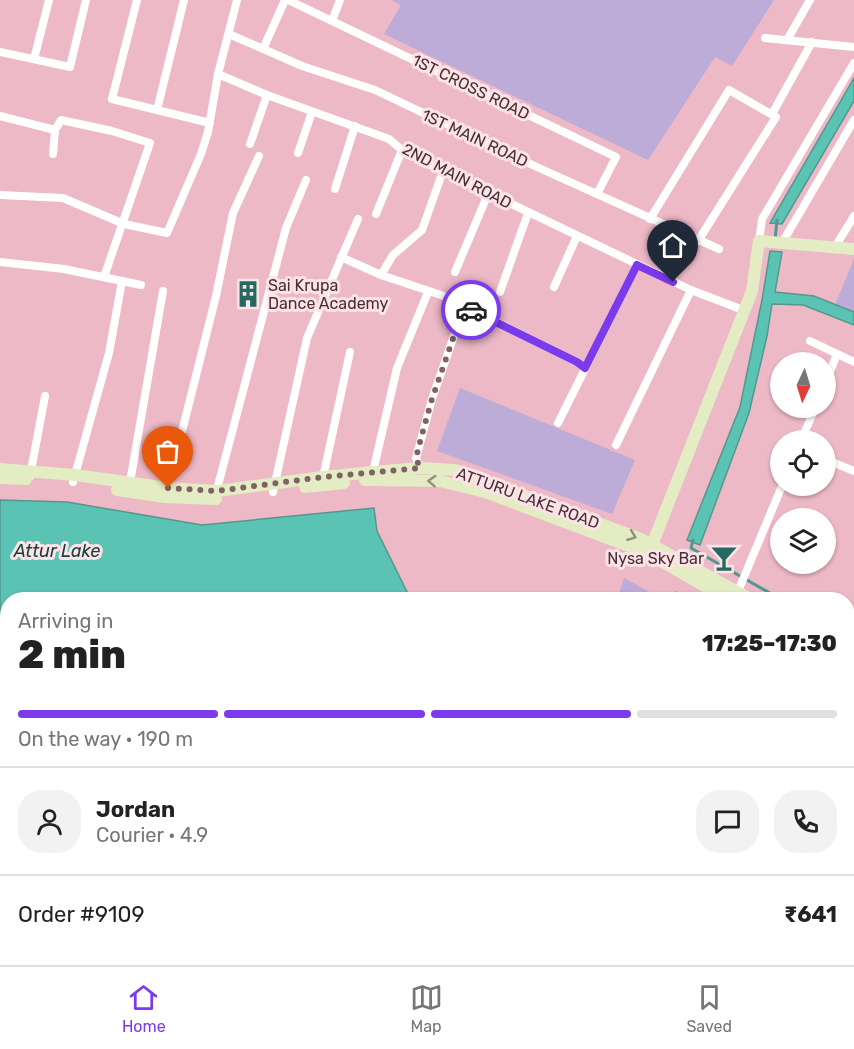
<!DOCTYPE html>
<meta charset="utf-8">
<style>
body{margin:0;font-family:Rubik,sans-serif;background:#f2f2f2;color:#222;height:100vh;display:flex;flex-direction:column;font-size:22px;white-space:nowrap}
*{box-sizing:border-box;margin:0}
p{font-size:20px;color:#767676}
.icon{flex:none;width:33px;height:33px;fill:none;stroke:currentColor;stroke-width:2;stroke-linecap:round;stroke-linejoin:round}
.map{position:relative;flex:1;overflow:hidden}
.drawer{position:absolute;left:0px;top:592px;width:855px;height:374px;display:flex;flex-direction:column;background:#fff;border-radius:24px 24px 0 0;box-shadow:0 2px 4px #0004}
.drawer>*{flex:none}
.needle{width:39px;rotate:184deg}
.tools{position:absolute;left:770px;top:352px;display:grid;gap:12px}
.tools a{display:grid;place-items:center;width:66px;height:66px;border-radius:50%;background:#fff;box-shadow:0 2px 4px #0004;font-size:30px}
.pin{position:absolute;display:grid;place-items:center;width:51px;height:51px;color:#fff;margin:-62px -26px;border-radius:50% 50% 50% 0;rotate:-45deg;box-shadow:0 0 6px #0007}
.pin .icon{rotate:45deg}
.courier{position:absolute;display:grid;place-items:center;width:60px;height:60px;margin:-30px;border:4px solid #7c3aed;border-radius:50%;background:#fff;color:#222;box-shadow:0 2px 8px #0007}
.summary em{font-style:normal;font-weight:800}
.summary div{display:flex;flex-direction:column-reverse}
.summary{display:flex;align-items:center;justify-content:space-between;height:102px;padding:0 18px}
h1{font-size:39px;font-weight:800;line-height:45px}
.bar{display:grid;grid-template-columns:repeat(4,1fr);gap:9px 6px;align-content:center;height:72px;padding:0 18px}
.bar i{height:8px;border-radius:4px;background:#e0e0e0}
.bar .active{background:#7c3aed}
.bar p{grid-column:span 4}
.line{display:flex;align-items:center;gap:15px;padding:0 18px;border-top:2px solid #e0e0e0}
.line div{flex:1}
.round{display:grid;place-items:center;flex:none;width:63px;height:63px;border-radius:24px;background:#f2f2f2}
.tab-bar{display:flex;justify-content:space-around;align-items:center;height:84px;border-top:2px solid #e0e0e0;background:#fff;font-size:16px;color:#767676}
.tab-bar a{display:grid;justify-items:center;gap:3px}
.tab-bar .active{color:#7c3aed}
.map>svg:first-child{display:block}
.green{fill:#bcacd7}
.water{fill:#5bc3b3;stroke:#54978e;stroke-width:1.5}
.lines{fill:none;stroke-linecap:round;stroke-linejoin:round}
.stream{stroke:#54978e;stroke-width:3}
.street{stroke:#fff;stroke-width:8}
.secondary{stroke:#e3ecc3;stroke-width:12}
.oneway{stroke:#948e7c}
.done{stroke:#806168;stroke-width:6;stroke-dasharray:0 10.8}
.route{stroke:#7c3aed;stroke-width:8}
.labels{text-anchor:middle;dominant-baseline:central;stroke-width:6;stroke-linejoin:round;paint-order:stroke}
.street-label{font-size:16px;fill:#453136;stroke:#fde2e8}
.poi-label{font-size:16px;fill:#453136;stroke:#fde2e8;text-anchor:start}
.water-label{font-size:18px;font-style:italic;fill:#14433c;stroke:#fde2e8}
</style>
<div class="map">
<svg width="854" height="965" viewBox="0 0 854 965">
<rect width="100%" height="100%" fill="#edb9c6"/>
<g class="green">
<polygon points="391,0 774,0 732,66 715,57 648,160 384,34 401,5"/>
<polygon points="854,259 854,312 835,305"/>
<polygon points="460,388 635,460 612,514 437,451"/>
<polygon points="624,578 664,600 617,600"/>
</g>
<g class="water">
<polygon points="854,78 854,101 782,224 770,223"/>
<polygon points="770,251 782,252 775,292 814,296 854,312 854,325 803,305 772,304 767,336 749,413 700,545 687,540 740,407 762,300"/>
<polygon points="0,500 67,502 202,525 374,508 377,531 411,600 8,600 8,958 596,958 600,965 0,965"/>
</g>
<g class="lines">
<g class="stream">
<polyline points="775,240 777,220"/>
<polyline points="693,540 691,548 782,600"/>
<polyline points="673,600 676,593"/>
<polyline points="848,626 854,629"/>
</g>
<g class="street">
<polyline points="137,0 112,99 210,123"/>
<polyline points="288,0 616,157 597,194"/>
<polyline points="332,21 340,0"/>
<polyline points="229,34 302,66 375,90 539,168 719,249"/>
<polyline points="765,38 854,47"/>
<polyline points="787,40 810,0"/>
<polyline points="263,49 285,0"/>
<polyline points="0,52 70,67 86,0"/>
<polyline points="34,59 49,0"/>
<polyline points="218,74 267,95 389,139 402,150 422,161 691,290"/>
<polyline points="157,110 184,0"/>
<polyline points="772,114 812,42"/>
<polyline points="0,116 55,130 61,120 112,131 150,143 104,277"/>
<polyline points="250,144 267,95"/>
<polyline points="298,153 312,112"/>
<polyline points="53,154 55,130"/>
<polyline points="335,189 355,126"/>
<polyline points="0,195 63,198 124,224 167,233 201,154 208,132 218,74 237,0"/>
<polyline points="376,214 402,150"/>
<polyline points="650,219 729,90 776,117 698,241"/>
<polyline points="759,241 762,219 854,63"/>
<polyline points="782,243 854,120"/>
<polyline points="835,247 854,216"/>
<polyline points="341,257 381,275 441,295 577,362 585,368"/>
<polyline points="0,262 64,269 122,281 109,353 73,482"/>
<polyline points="455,272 488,194"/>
<polyline points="381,275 393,255 422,230 443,171"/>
<polyline points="122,281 141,285"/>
<polyline points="554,287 577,236"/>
<polyline points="500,292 528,213"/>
<polyline points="810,341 854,362"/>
<polyline points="825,384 837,354"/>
<polyline points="558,423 637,265"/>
<polyline points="801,441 815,408"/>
<polyline points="616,445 691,290 743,310"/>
<polyline points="825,459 854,471"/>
<polyline points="420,468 416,458 432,399 464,307"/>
<polyline points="30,476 45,396"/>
<polyline points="372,476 397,368 428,292"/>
<polyline points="322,482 350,352"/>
<polyline points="129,488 163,291"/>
<polyline points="167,491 216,296 233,213 259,156"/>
<polyline points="273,492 307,338 358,219"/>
<polyline points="216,493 286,228 306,180"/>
<polyline points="736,596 782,486"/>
<polyline points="743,958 757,965"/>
</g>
<g class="secondary">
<polyline points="0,469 75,475 168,488 217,491 323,477 373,472 420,468 455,470 641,539 752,600"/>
<polyline points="0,478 26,479"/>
<polyline points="365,480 440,481 485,492 647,553 729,600"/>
<polyline points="305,487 344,483"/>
<polyline points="117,490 165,497 216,499"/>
<polyline points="652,545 752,291 759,241 854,249"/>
<polyline points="848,643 854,646"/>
<polyline points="848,655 854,658"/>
</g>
</g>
<defs><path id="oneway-chevron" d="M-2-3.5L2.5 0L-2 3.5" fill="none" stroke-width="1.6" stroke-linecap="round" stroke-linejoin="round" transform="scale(1.5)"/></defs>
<g class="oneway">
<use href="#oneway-chevron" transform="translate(432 481) rotate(-177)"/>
<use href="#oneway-chevron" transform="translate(632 536) rotate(21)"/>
</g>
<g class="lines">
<polyline class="done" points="168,488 217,491 323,477 420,468 416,458 421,438 432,399 464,307 471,310"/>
<polyline class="route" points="471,310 577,362 585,368 637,265 673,282"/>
</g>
<defs>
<symbol id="building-bare" viewBox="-9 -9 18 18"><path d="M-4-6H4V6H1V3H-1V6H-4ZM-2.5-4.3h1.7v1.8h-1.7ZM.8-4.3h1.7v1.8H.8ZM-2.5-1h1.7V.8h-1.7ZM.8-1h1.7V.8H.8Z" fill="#236b60" stroke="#fde2e8" stroke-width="2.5" paint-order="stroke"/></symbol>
<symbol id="bar-bare" viewBox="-9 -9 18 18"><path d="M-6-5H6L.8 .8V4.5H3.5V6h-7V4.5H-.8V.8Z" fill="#236b60" stroke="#fde2e8" stroke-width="2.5" paint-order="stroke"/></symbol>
</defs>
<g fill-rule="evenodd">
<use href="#building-bare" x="229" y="275" width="38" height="38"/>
<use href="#bar-bare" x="705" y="539" width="38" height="38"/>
</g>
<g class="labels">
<g class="street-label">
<text transform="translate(471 87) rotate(26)">1ST CROSS ROAD</text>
<text transform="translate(475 138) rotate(25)">1ST MAIN ROAD</text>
<text transform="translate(457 176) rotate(28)">2ND MAIN ROAD</text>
<text transform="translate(528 498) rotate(20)">ATTURU LAKE ROAD</text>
</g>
<g class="poi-label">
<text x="268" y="285">Sai Krupa<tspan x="268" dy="18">Dance Academy</tspan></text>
<text x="704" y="558" text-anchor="end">Nysa Sky Bar</text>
</g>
<g class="water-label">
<text x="57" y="551">Attur Lake</text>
</g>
</g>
</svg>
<div class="tools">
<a><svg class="needle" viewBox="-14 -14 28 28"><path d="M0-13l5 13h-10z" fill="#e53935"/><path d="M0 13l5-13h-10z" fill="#767676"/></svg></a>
<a><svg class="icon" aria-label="locate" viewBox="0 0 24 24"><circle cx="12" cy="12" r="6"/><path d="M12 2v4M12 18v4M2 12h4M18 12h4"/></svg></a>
<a><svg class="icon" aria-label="layers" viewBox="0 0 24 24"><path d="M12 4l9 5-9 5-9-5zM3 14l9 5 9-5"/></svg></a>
</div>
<div class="pin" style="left:168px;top:488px;background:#ea580c"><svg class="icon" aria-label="bag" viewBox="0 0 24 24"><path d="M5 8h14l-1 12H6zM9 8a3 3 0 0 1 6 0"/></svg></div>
<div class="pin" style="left:673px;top:282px;background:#1f2937"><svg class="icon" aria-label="home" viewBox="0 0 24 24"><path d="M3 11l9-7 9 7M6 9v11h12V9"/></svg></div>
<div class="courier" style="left:471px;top:310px"><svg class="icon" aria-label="car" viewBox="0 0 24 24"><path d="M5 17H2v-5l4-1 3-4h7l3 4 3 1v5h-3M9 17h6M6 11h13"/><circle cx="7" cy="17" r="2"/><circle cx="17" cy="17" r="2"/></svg></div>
<section class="drawer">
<div class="summary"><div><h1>2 min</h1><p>Arriving in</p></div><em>17:25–17:30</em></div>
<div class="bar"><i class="active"></i><i class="active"></i><i class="active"></i><i></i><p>On the way · 190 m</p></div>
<div class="line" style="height:108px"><a class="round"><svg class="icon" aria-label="person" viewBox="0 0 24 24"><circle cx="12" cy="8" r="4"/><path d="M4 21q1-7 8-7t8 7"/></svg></a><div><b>Jordan</b><p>Courier · 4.9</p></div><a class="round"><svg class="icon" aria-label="chat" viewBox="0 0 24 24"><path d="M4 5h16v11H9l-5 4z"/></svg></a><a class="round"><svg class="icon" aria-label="phone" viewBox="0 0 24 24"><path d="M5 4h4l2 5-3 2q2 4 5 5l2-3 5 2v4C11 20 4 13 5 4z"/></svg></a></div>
<div class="line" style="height:78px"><div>Order #9109</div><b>₹641</b></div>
</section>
</div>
<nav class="tab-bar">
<a class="active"><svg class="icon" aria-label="home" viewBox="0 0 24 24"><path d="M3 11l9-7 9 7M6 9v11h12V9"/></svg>Home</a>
<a><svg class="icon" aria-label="map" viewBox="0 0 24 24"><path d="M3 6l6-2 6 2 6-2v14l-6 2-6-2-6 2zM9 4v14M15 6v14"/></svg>Map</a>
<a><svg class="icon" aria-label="saved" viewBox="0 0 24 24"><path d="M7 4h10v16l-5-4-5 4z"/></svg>Saved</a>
</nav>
